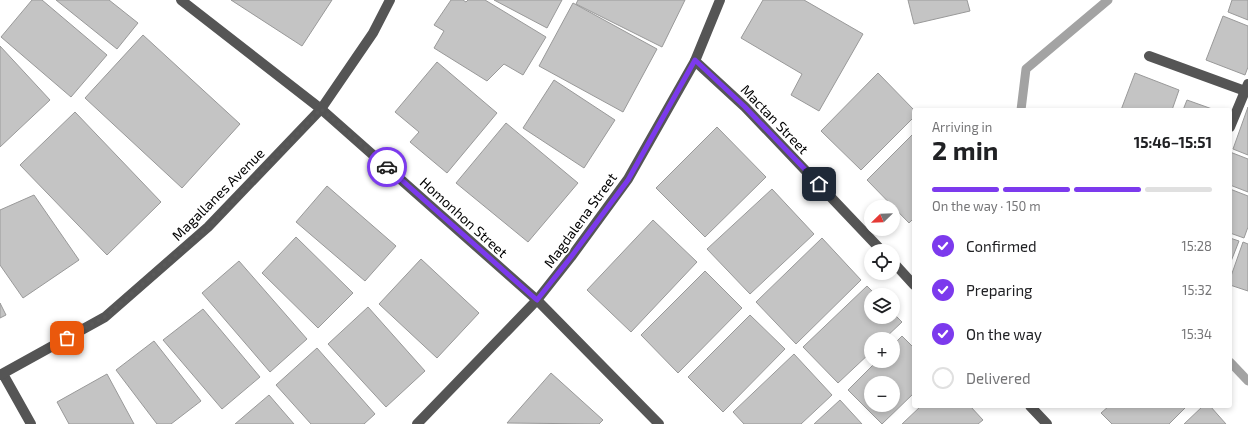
<!DOCTYPE html>
<meta charset="utf-8">
<style>
body{margin:0;font-family:"Exo 2",sans-serif;background:#f6f6f6;color:#202124;height:100vh;display:flex;flex-direction:column;font-size:15px;white-space:nowrap}
*{box-sizing:border-box;margin:0}
p{font-size:13px;color:#757577}
.icon{flex:none;width:22px;height:22px;fill:none;stroke:currentColor;stroke-width:2;stroke-linecap:round;stroke-linejoin:round}
.map{position:relative;flex:1;overflow:hidden}
.panel{position:absolute;left:912px;top:108px;width:320px;height:300px;display:flex;flex-direction:column;background:#fff;border-radius:4px;box-shadow:0 2px 6px #0003}
.panel>*{flex:none}
.needle{width:26px;rotate:247deg}
.controls{position:absolute;left:864px;top:200px;display:grid;gap:8px}
.controls a{display:grid;place-items:center;width:36px;height:36px;border-radius:50%;background:#fff;box-shadow:0 2px 6px #0003;font-size:20px}
.pin{position:absolute;display:grid;place-items:center;width:34px;height:34px;color:#fff;margin:-17px;border-radius:8px;box-shadow:0 2px 6px #0006}
.courier{position:absolute;display:grid;place-items:center;width:40px;height:40px;margin:-20px;border:3px solid #7c3aed;border-radius:50%;background:#fff;color:#222;box-shadow:0 1px 5px #0007}
.summary em{font-style:normal;font-weight:700}
.summary div{display:flex;flex-direction:column-reverse}
.summary{display:flex;align-items:center;justify-content:space-between;height:68px;padding:0 20px}
h1{font-size:26px;font-weight:700;line-height:30px}
.bar{display:grid;grid-template-columns:repeat(4,1fr);gap:6px 4px;align-content:center;height:48px;padding:0 20px}
.bar i{height:5px;border-radius:3px;background:#e0e0e0}
.bar .current{background:#7c3aed}
.bar p{grid-column:span 4}
ol{padding:0 20px;list-style:none}
li{display:flex;align-items:center;gap:12px;height:44px}
li p{margin-inline-start:auto}
li .icon{padding:4px;border-radius:50%;background:#7c3aed;color:#fff;stroke-width:4}
li:last-child{color:#757577}
li i{width:22px;height:22px;border:2px solid #e0e0e0;border-radius:50%}
.map>svg:first-child{display:block}
.lines{fill:none;stroke-linecap:round;stroke-linejoin:round}
.stream{stroke:#a3a3a3;stroke-width:9}
.building{fill:#c4c4c4;stroke:#999;fill-rule:evenodd}
.minor{stroke:#555;stroke-width:10}
.done{stroke:#595959;stroke-width:4;stroke-dasharray:0 7.2}
.route{stroke:#7c3aed;stroke-width:5}
.labels{text-anchor:middle;dominant-baseline:central;stroke-width:3.5;stroke-linejoin:round;paint-order:stroke}
.street-label{font-size:14px;fill:#000;stroke:#fff}
</style>
<div class="map">
<svg width="1248" height="424" viewBox="0 0 1248 424">
<rect width="100%" height="100%" fill="#fff"/>
<g class="lines">
<g class="stream">
<polyline points="1021,110 1026,69 1108,0"/>
<polyline points="1230,362 1248,381"/>
</g>
</g>
<g class="building">
<polygon points="32,0 42,0 107,55 71,97 1,37"/>
<polygon points="56,0 109,0 138,23 117,49"/>
<polygon points="231,0 332,0 302,46"/>
<polygon points="451,0 463,0 466,2 468,0 485,0 546,37 523,75 504,64 487,81 434,48 444,31 434,25"/>
<polygon points="494,0 562,0 547,28"/>
<polygon points="578,0 685,0 662,47 576,4"/>
<polygon points="763,0 804,0 863,34 819,111 791,95 802,74 741,38"/>
<polygon points="908,0 967,0 970,11 914,24"/>
<polygon points="1232,0 1248,0 1248,20 1228,12"/>
<polygon points="573,3 657,49 623,112 539,66"/>
<polygon points="1223,16 1248,26 1248,67 1245,75 1206,60"/>
<polygon points="143,35 240,124 182,188 85,98"/>
<polygon points="0,46 50,100 0,147"/>
<polygon points="437,62 497,113 447,173 410,142 419,132 395,112"/>
<polygon points="878,73 914,110 914,117 861,170 821,131"/>
<polygon points="1135,73 1179,90 1172,110 1121,110"/>
<polygon points="554,80 615,120 584,168 523,128"/>
<polygon points="1187,100 1215,110 1183,110"/>
<polygon points="1248,107 1248,155 1233,149"/>
<polygon points="75,112 161,202 107,255 20,165"/>
<polygon points="506,123 578,183 528,242 456,183"/>
<polygon points="717,127 766,177 705,237 656,188"/>
<polygon points="914,133 914,218 909,223 867,180"/>
<polygon points="1230,152 1248,159 1248,192 1230,185"/>
<polygon points="327,186 396,246 365,281 296,222"/>
<polygon points="772,189 814,234 750,294 707,249"/>
<polygon points="1230,189 1248,196 1248,227 1244,238 1230,233"/>
<polygon points="34,195 79,260 23,298 0,265 0,210"/>
<polygon points="653,220 697,262 631,332 587,290"/>
<polygon points="296,237 353,293 318,328 262,273"/>
<polygon points="822,238 861,280 796,344 756,302"/>
<polygon points="1230,238 1239,241 1230,264"/>
<polygon points="1243,242 1248,244 1248,291 1230,285 1230,279"/>
<polygon points="421,259 479,313 437,358 379,304"/>
<polygon points="239,261 307,339 270,372 202,293"/>
<polygon points="705,271 742,308 678,373 641,335"/>
<polygon points="867,286 876,295 871,295 871,317 893,317 893,313 902,322 884,339 871,339 871,352 838,383 803,347"/>
<polygon points="0,303 6,315 0,318"/>
<polygon points="368,307 425,371 386,407 328,344"/>
<polygon points="203,309 260,377 222,409 163,340"/>
<polygon points="750,315 785,349 723,412 688,377"/>
<path d="M 902,336 L 914,348 L 914,393 L 882,424 L 848,390 L 877,361 L 893,361 L 893,345 ZM 871,383 L 893,383 L 893,405 L 871,405 Z"/>
<polygon points="154,341 201,401 171,424 157,424 116,370"/>
<polygon points="317,348 375,414 364,424 311,424 276,385"/>
<polygon points="794,354 832,395 801,424 744,424 733,412"/>
<polygon points="551,373 603,420 599,424 507,423"/>
<polygon points="107,374 134,424 69,424 57,402"/>
<polygon points="269,395 294,424 235,424"/>
<polygon points="840,400 862,424 814,424"/>
<polygon points="921,406 970,406 983,420 978,424 902,424"/>
<polygon points="1109,406 1187,406 1169,424 1112,424 1101,413"/>
<polygon points="1203,406 1210,406 1226,424 1184,424"/>
</g>
<g class="lines">
<g class="minor">
<polyline points="181,0 321,109 537,300 659,424"/>
<polyline points="1149,56 1248,92"/>
<polyline points="695,61 745,107 882,251"/>
<polyline points="1230,127 1248,84"/>
<polyline points="893,262 914,285"/>
<polyline points="3,374 31,424"/>
<polyline points="0,375 105,317 208,227 321,109 373,33 390,0"/>
<polyline points="1030,406 1047,424"/>
<polyline points="417,424 537,300 571,257 628,179 695,61 720,0"/>
</g>
</g>
<g class="lines">
<polyline class="done" points="67,338 105,317 208,227 321,109 387,167"/>
<polyline class="route" points="387,167 537,300 571,257 628,180 695,60 745,107 819,184"/>
</g>
<g class="labels">
<g class="street-label">
<text transform="translate(775 119) rotate(46)">Mactan Street</text>
<text transform="translate(218 194) rotate(-45)">Magallanes Avenue</text>
<text transform="translate(464 217) rotate(42)">Homonhon Street</text>
<text transform="translate(580 220) rotate(-54)">Magdalena Street</text>
</g>
</g>
</svg>
<div class="controls">
<a><svg class="needle" viewBox="-14 -14 28 28"><path d="M0-13l5 13h-10z" fill="#e53935"/><path d="M0 13l5-13h-10z" fill="#757577"/></svg></a>
<a><svg class="icon" aria-label="locate" viewBox="0 0 24 24"><circle cx="12" cy="12" r="6"/><path d="M12 2v4M12 18v4M2 12h4M18 12h4"/></svg></a>
<a><svg class="icon" aria-label="layers" viewBox="0 0 24 24"><path d="M12 4l9 5-9 5-9-5zM3 14l9 5 9-5"/></svg></a>
<a>+</a>
<a>−</a>
</div>
<div class="pin" style="left:67px;top:338px;background:#ea580c"><svg class="icon" aria-label="bag" viewBox="0 0 24 24"><path d="M5 8h14l-1 12H6zM9 8a3 3 0 0 1 6 0"/></svg></div>
<div class="pin" style="left:819px;top:184px;background:#1f2937"><svg class="icon" aria-label="home" viewBox="0 0 24 24"><path d="M3 11l9-7 9 7M6 9v11h12V9"/></svg></div>
<div class="courier" style="left:387px;top:167px"><svg class="icon" aria-label="car" viewBox="0 0 24 24"><path d="M5 17H2v-5l4-1 3-4h7l3 4 3 1v5h-3M9 17h6M6 11h13"/><circle cx="7" cy="17" r="2"/><circle cx="17" cy="17" r="2"/></svg></div>
<section class="panel">
<div class="summary"><div><h1>2 min</h1><p>Arriving in</p></div><em>15:46–15:51</em></div>
<div class="bar"><i class="current"></i><i class="current"></i><i class="current"></i><i></i><p>On the way · 150 m</p></div>
<ol>
<li><svg class="icon" aria-label="check" viewBox="0 0 24 24"><path d="M5 12l5 5 9-10"/></svg>Confirmed<p>15:28</p></li>
<li><svg class="icon" aria-label="check" viewBox="0 0 24 24"><path d="M5 12l5 5 9-10"/></svg>Preparing<p>15:32</p></li>
<li><svg class="icon" aria-label="check" viewBox="0 0 24 24"><path d="M5 12l5 5 9-10"/></svg>On the way<p>15:34</p></li>
<li><i></i>Delivered</li>
</ol>
</section>
</div>
